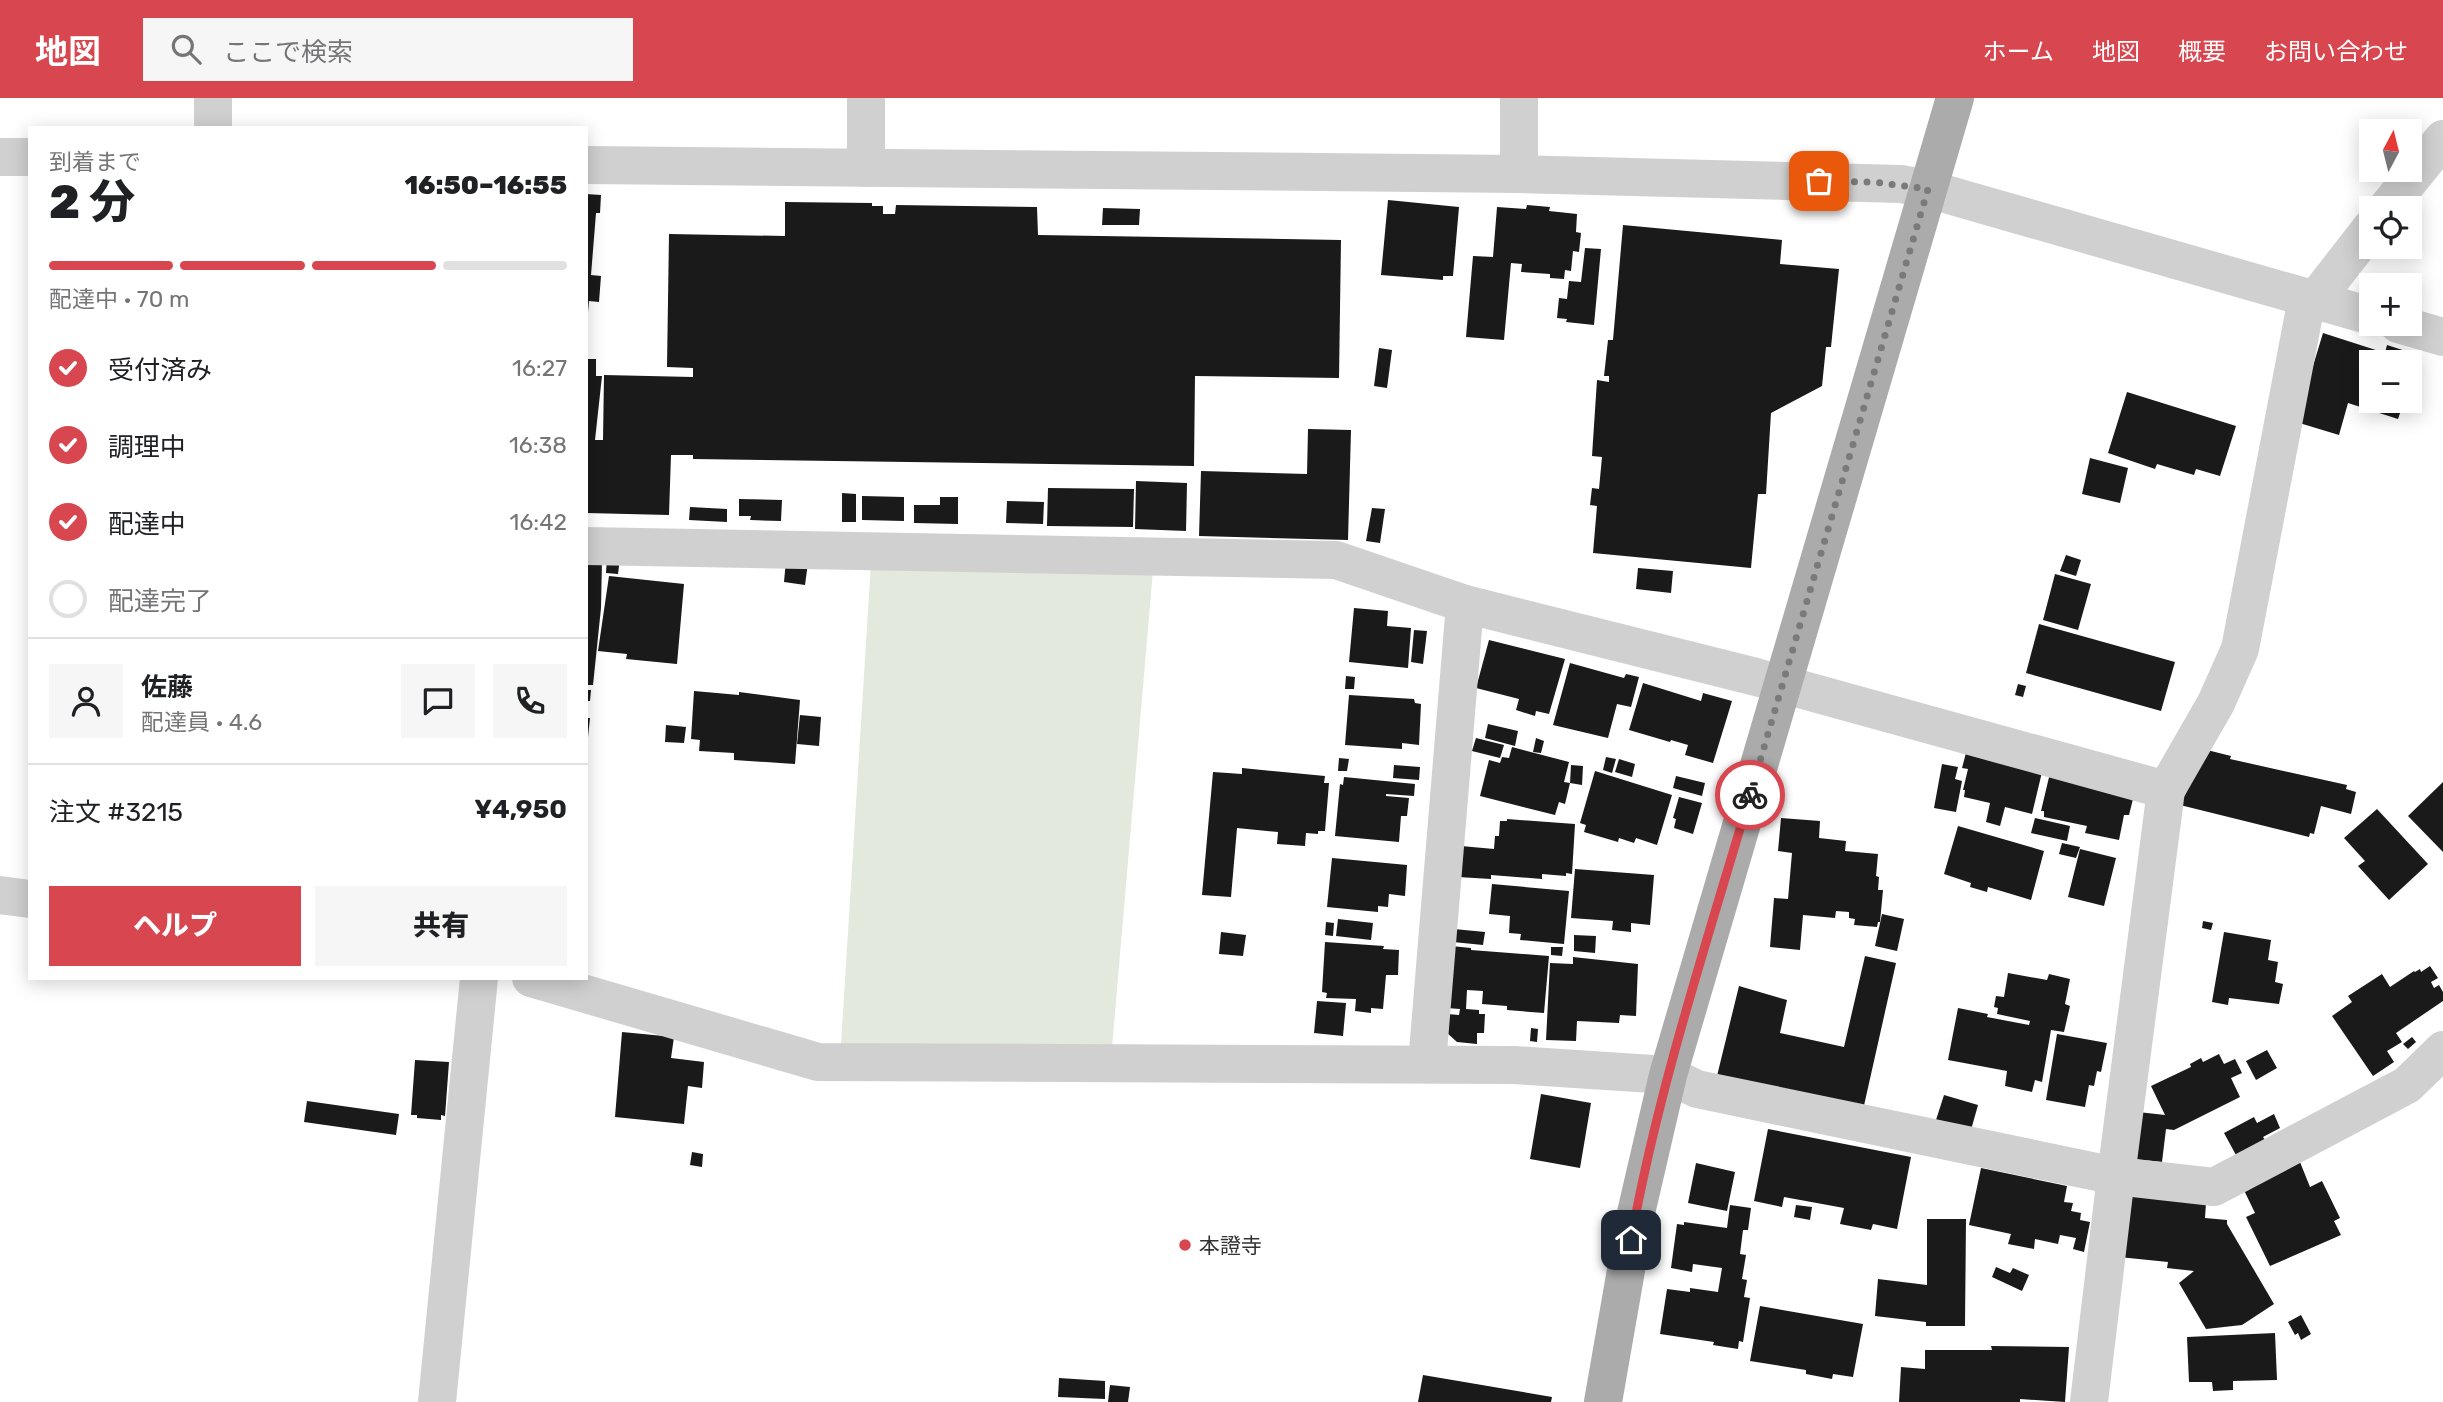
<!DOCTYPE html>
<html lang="ja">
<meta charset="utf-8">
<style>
body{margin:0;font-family:Rubik,"Noto Sans JP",sans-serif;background:#f6f6f6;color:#202124;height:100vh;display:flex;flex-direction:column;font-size:26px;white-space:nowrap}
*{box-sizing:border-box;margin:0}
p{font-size:23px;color:#757577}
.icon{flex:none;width:38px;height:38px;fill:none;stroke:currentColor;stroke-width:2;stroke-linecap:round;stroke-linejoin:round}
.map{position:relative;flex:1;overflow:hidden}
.drawer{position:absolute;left:28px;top:28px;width:560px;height:854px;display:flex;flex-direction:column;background:#fff;border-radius:0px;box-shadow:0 4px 18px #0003}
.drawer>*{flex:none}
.needle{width:46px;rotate:7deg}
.controls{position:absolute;left:2359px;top:21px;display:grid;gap:14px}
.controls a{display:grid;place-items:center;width:63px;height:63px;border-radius:0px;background:#fff;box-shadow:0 4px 18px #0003;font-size:35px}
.pin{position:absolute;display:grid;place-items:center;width:60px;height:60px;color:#fff;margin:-30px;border-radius:14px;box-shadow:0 4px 10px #0006}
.courier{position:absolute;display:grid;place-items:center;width:70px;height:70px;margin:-35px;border:5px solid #d8464f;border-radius:50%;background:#fff;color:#222;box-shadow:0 2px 9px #0007}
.head em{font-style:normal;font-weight:800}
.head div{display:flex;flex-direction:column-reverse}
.head{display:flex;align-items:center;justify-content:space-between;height:119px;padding:0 21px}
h1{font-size:46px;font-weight:800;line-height:52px}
.bar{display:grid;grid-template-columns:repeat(4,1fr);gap:10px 7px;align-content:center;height:84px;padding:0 21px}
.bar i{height:9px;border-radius:5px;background:#e0e0e0}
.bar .on{background:#d8464f}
.bar p{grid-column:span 4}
.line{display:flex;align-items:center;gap:18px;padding:0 21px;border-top:2px solid #e0e0e0}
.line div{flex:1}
.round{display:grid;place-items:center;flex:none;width:74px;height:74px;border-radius:0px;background:#f6f6f6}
ol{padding:0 21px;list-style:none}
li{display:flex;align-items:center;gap:21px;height:77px}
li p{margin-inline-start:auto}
li .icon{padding:7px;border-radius:50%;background:#d8464f;color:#fff;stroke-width:4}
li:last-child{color:#757577}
li i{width:38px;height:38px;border:4px solid #e0e0e0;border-radius:50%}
.button{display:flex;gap:14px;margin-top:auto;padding:14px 21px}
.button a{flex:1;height:80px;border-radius:0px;background:#d8464f;color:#fff;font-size:28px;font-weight:800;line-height:80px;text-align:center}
.button a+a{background:#f6f6f6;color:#202124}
header{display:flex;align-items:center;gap:42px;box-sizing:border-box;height:98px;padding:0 35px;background:#d8464f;color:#fff}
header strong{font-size:33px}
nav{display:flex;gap:38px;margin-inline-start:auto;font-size:24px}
.search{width:490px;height:63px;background:#f6f6f6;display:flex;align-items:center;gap:18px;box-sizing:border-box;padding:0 24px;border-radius:0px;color:#757577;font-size:26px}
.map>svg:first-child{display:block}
.green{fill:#e3e9dd}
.building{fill:#1a1a1a}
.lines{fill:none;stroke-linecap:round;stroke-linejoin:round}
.minor{stroke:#d0d0d0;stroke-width:38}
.major{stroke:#ababab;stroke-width:38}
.done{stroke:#7a7a7a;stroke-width:7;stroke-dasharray:0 12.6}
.route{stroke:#d8464f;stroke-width:9}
.poi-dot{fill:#d8464f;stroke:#fff;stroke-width:2.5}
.labels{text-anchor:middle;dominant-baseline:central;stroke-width:7;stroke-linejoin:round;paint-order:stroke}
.poi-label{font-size:21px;fill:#333;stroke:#fff;text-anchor:start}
</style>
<header>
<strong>地図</strong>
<div class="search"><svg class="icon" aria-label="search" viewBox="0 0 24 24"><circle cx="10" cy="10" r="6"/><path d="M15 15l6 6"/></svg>ここで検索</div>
<nav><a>ホーム</a><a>地図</a><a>概要</a><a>お問い合わせ</a></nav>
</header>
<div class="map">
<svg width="2443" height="1304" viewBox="0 0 2443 1304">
<rect width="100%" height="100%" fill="#fff"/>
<polygon class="green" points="871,465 1153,472 1112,950 841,946"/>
<g class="building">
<polygon points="586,96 601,97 600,115 596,115 591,177 601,178 599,204 589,203 588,214 586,214"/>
<polygon points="1388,102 1459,109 1453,178 1443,178 1443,182 1381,177"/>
<polygon points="785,104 872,105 872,108 883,108 883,116 895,116 896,107 1037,109 1038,137 1341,142 1339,280 1195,278 1194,368 693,361 693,357 671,357 669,417 586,415 586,261 596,261 596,278 602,278 595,342 603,342 604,277 693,279 693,270 667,269 669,136 785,138"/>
<polygon points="1527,107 1550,109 1549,113 1577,116 1576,134 1581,135 1579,154 1573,153 1571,173 1565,172 1564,181 1550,180 1550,176 1521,174 1522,166 1511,165 1504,242 1466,239 1473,158 1493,159 1497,109 1526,111"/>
<polygon points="1103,110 1140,111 1139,127 1102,127"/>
<polygon points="1623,127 1782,142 1780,166 1839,171 1831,249 1826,249 1822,288 1771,315 1766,396 1758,396 1751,470 1593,455 1597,408 1590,407 1592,390 1599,391 1602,359 1592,358 1597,282 1609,284 1609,278 1604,278 1608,242 1613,242"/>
<polygon points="1585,150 1601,151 1594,227 1566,224 1567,221 1557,220 1559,200 1567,201 1569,183 1581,184"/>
<polygon points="2323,235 2385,255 2387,247 2418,257 2410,281 2410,264 2371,264 2371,303 2404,303 2398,321 2348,305 2339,337 2296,324"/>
<polygon points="1379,250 1392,252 1387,290 1374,288"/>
<polygon points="2127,294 2236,328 2220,378 2196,371 2194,377 2157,366 2155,371 2108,355"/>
<polygon points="1308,331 1351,332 1348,442 1199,438 1201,373 1307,376"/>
<polygon points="2090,360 2128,370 2120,405 2082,396"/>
<polygon points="1136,383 1187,385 1186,433 1135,431"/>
<polygon points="1048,390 1134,391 1133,429 1047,428"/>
<polygon points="842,395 856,396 856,424 842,424"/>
<polygon points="862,398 904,399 904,423 862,422"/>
<polygon points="940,399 958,399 958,426 914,425 914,407 940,407"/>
<polygon points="739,401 782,402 781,423 750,422 751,418 739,418"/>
<polygon points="1007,403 1044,404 1043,426 1006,425"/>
<polygon points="690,409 727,411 727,424 689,422"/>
<polygon points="1372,410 1385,411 1380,445 1366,443"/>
<polygon points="2066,457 2081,462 2076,478 2060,473"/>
<polygon points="607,460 620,460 618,476 606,475"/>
<polygon points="586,462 602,462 601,510 593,587 586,587"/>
<polygon points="786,462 808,465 805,487 784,484"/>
<polygon points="1638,470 1673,473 1671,495 1636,491"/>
<polygon points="2055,476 2091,486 2078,532 2043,522"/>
<polygon points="609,478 684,486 677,566 626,561 627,556 598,553"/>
<polygon points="1354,510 1388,513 1387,528 1411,530 1408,570 1349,564"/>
<polygon points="2039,526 2175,564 2161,613 2026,575"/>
<polygon points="1414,532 1427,533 1423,566 1411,564"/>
<polygon points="1489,542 1565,561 1549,616 1536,613 1535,618 1516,612 1519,601 1476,590"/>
<polygon points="1570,565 1624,580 1626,576 1639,579 1631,609 1617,606 1608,640 1553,627"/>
<polygon points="1346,578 1355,579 1354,591 1345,591"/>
<polygon points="1643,585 1701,603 1703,595 1732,603 1713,665 1685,657 1688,647 1671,642 1670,644 1629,632"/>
<polygon points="2018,586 2026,588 2023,599 2015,597"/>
<polygon points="586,592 591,592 590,603 586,603"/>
<polygon points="694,593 739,597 739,594 800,602 795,666 734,662 734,655 699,653 700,642 691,641"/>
<polygon points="1349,597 1414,601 1415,605 1421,606 1419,647 1402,645 1402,651 1345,647"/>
<polygon points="800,617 821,619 819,648 797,646"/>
<polygon points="586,620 590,620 588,639 586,639"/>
<polygon points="1488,626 1518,633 1515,648 1485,640"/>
<polygon points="666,627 686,629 684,645 665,644"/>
<polygon points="1476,640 1504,647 1500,660 1472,653"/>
<polygon points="1536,640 1544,643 1541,655 1533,654"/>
<polygon points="1512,649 1569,664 1564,684 1570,685 1571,667 1583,668 1582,687 1570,685 1565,706 1559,704 1555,717 1480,698 1489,662 1500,665 1502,659 1509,660"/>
<polygon points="1967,651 2043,670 2032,716 2005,709 2000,728 1986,724 1990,705 1964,699 1965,692 1963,692 1968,671 1962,670"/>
<polygon points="2207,652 2231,658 2230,661 2347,687 2346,691 2356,694 2351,716 2321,708 2314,736 2310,735 2309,739 2180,707"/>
<polygon points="1606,659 1616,661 1612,675 1603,672"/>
<polygon points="1339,660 1349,661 1347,673 1338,673"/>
<polygon points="1619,661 1635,666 1632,679 1615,674"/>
<polygon points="1942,666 1958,669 1955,681 1962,683 1956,714 1934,710"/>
<polygon points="1394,667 1420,669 1419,682 1393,680"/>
<polygon points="1242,670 1325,678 1324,685 1329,685 1325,733 1318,733 1318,736 1306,735 1305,748 1277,746 1278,734 1237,730 1231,799 1202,797 1213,674 1242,676"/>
<polygon points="1595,673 1672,697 1657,747 1636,740 1634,745 1619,740 1618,744 1584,734 1586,727 1580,725"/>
<polygon points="2050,675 2135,693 2129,717 2124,717 2119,742 2085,735 2087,728 2044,719 2044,713 2041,713"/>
<polygon points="1676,678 1705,685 1702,698 1673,690"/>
<polygon points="1344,679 1415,686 1414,698 1386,696 1386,698 1409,700 1407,718 1401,718 1399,744 1335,738 1340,686 1343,687"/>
<polygon points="2443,684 2443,754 2408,718"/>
<polygon points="1679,699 1702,705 1693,736 1674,730 1676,721 1673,720"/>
<polygon points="2377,711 2428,766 2389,802 2358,768 2365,763 2344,740"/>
<polygon points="1781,720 1820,723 1819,740 1846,743 1845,753 1878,756 1876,778 1879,779 1878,792 1883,792 1880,824 1878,824 1877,829 1854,827 1855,821 1849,820 1849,814 1836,813 1835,820 1803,817 1800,852 1770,849 1774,800 1788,801 1792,755 1778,753"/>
<polygon points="2035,720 2070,728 2067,743 2031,735"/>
<polygon points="1507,721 1575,726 1572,776 1566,775 1566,778 1542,776 1542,781 1491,777 1491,781 1458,779 1461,748 1494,751 1495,738 1499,738 1500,723 1507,723"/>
<polygon points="1958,728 2044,753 2031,802 1988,789 1987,794 1970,789 1971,785 1944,776"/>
<polygon points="2062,745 2080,749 2076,760 2059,756"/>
<polygon points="2080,751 2116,760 2104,808 2068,799"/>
<polygon points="1332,760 1407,767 1405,798 1389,796 1388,809 1378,808 1378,814 1327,809"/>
<polygon points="1575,771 1654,777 1650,827 1631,825 1631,834 1612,832 1613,823 1571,820"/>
<polygon points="1492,786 1569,793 1564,846 1520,842 1521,836 1509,835 1510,818 1489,816"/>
<polygon points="1882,816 1904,821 1897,853 1875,848"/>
<polygon points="1338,821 1373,825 1371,842 1336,838"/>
<polygon points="2203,823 2213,825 2211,832 2202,830"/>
<polygon points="1326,824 1334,825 1333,838 1325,837"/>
<polygon points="1454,831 1485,834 1483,847 1453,844"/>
<polygon points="1221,834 1246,837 1243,858 1219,856"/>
<polygon points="2224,834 2271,842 2268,862 2278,864 2275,884 2283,886 2279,906 2229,900 2228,907 2212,904"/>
<polygon points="1574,837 1596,838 1595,855 1574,853"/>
<polygon points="1325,844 1384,848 1383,851 1399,852 1398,877 1386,877 1383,911 1371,910 1371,915 1355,913 1356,901 1326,900 1327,895 1322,894"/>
<polygon points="1451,848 1471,850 1471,852 1549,858 1544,915 1507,912 1507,908 1482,906 1483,893 1467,892 1466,911 1479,912 1479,916 1485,916 1484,935 1477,935 1477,946 1457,944 1446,934 1447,916 1459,917 1460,911 1446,910"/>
<polygon points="1551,849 1563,849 1562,858 1551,857"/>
<polygon points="1865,858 1896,865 1863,1012 1716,982 1739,888 1787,902 1780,935 1844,949"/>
<polygon points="1573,859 1638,866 1636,918 1620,917 1619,925 1577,923 1576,943 1546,942 1550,865 1573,866"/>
<polygon points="2430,868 2438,880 2431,884 2434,890 2439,887 2443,894 2443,903 2396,935 2402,944 2387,953 2394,964 2373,978 2332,918 2352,904 2348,898 2382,876 2390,889 2414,873 2415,874 2420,871 2421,874"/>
<polygon points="2008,875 2047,882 2049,876 2070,881 2065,906 2070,908 2064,934 2051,932 2042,984 2035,982 2032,994 2005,988 2007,973 1948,962 1958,910 1988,916 1987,919 2029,927 2030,923 1997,916 1998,910 1994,909 1996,898 2004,899"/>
<polygon points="1317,903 1346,905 1343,938 1314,935"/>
<polygon points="1531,930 1538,931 1537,944 1530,943"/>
<polygon points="622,934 674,939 671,960 704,964 702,990 688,988 684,1026 615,1019"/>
<polygon points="2057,936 2107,945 2101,974 2097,973 2094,988 2089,987 2085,1009 2046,1002"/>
<polygon points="2412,939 2416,944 2408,951 2403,946"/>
<polygon points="2267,952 2277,970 2256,982 2246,963"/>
<polygon points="2219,956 2224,966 2235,961 2242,975 2231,980 2240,999 2174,1032 2166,1031 2162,1064 2133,1061 2138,1014 2165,1017 2151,988 2191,969 2190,966 2201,960 2203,964"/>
<polygon points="415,962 449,964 445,1018 441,1017 441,1022 417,1020 417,1017 411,1017"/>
<polygon points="1541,996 1591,1005 1580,1070 1530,1061"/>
<polygon points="1944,997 1978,1007 1971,1032 1936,1022"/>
<polygon points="307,1003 399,1016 396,1037 304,1024"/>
<polygon points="2274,1016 2280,1030 2263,1039 2265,1042 2236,1057 2224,1035 2254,1019 2257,1025"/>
<polygon points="1768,1031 1911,1059 1897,1131 1873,1126 1871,1132 1840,1126 1844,1110 1784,1099 1782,1109 1754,1103"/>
<polygon points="692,1054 703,1056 702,1069 690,1067"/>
<polygon points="2298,1059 2310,1089 2322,1083 2340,1120 2334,1123 2341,1137 2270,1168 2246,1119 2255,1115 2241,1086"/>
<polygon points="1696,1065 1735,1074 1727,1113 1688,1105"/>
<polygon points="1981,1070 2067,1088 2064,1104 2073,1105 2071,1113 2081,1115 2080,1122 2090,1124 2084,1154 2073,1151 2076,1140 2060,1137 2058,1146 2035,1141 2034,1151 2008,1146 2011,1136 1969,1127"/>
<polygon points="2128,1094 2206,1105 2205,1120 2227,1122 2227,1126 2274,1206 2242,1227 2206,1231 2179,1185 2194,1173 2167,1170 2168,1164 2119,1159"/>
<polygon points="1730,1107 1751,1110 1748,1132 1743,1132 1740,1156 1746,1157 1742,1181 1747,1182 1744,1199 1750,1200 1743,1244 1739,1243 1738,1251 1713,1247 1714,1244 1660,1236 1667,1191 1690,1194 1690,1190 1718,1194 1722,1170 1693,1166 1692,1174 1671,1170 1677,1126 1684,1127 1684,1124 1727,1130"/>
<polygon points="1796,1107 1812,1109 1810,1122 1794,1119"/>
<polygon points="1927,1121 1966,1121 1965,1228 1926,1228 1926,1224 1875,1218 1878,1181 1927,1187"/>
<polygon points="1996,1169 2010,1175 2013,1170 2029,1177 2022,1193 1992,1179"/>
<polygon points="1760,1208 1863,1226 1853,1279 1833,1276 1832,1281 1806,1276 1806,1272 1750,1263"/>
<polygon points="2301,1217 2311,1236 2301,1242 2298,1235 2295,1237 2288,1224"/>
<polygon points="2275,1235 2277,1282 2233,1283 2233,1292 2213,1293 2212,1284 2189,1284 2187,1239"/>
<polygon points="1991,1248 2069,1249 2065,1304 2020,1301 2020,1304 1899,1304 1901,1269 1925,1271 1925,1252 1992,1252"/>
<polygon points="1423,1277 1552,1299 1551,1304 1418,1304"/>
<polygon points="1059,1280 1105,1283 1105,1301 1058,1299"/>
<polygon points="1110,1287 1130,1289 1128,1304 1108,1304"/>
</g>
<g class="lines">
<g class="minor">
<polyline points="213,30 213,0"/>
<polyline points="0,59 30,59"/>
<polyline points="586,67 1519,76 1901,86 1928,91 2371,218"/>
<polyline points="866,70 866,0"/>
<polyline points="1519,76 1519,0"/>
<polyline points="2387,110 2443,41"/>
<polyline points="2398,226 2443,239"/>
<polyline points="586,448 1336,462 1465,506"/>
<polyline points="0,797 30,801"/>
<polyline points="531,880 818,964 1514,967 1668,977 1697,991 2116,1078 2214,1089 2407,987 2443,952"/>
<polyline points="1427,966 1465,506 1756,579 2166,692"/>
<polyline points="437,1304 479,880"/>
<polyline points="2089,1304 2116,1078 2166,692 2216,605 2240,551 2304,216 2371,130"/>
</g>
<polyline class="major" points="1603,1304 1636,1115 1668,977 1955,0"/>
</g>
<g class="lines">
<polyline class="done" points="1750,697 1928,91 1873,84 1819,83"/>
<path class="route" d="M 1631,1142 C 1658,991 1707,844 1750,697"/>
</g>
<circle class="poi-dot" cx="1185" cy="1147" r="7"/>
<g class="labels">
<g class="poi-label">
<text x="1199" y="1147">本證寺</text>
</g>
</g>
</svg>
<div class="controls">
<a><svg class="needle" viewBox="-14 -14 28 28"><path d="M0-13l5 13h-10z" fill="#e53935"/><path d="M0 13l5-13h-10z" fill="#757577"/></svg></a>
<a><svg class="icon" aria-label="locate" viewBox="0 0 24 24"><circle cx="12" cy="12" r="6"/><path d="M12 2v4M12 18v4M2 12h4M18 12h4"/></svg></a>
<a>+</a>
<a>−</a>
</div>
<div class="pin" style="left:1819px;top:83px;background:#ea580c"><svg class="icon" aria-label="bag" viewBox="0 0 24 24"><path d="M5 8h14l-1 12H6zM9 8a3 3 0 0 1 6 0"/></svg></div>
<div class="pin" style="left:1631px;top:1142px;background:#1f2937"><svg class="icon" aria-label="home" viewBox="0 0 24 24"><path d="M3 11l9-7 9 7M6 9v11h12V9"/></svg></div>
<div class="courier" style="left:1750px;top:697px"><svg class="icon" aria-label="bike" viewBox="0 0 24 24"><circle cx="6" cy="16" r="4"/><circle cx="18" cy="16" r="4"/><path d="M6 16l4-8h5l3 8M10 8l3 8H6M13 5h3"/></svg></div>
<section class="drawer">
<div class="head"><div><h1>2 分</h1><p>到着まで</p></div><em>16:50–16:55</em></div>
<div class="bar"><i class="on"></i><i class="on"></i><i class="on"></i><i></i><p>配達中 · 70 m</p></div>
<ol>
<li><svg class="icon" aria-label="check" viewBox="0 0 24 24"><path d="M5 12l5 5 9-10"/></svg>受付済み<p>16:27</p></li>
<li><svg class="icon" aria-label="check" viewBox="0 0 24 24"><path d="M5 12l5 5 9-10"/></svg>調理中<p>16:38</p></li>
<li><svg class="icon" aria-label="check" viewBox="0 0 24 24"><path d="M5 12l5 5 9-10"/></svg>配達中<p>16:42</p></li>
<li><i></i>配達完了</li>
</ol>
<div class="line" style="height:126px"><a class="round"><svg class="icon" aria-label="person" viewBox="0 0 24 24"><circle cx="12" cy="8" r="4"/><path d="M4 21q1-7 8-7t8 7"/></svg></a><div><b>佐藤</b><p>配達員 · 4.6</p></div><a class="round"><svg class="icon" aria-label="chat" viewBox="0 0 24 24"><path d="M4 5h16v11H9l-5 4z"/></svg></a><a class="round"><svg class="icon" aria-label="phone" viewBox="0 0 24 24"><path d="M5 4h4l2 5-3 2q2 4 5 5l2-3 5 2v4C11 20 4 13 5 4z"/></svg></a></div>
<div class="line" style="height:91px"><div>注文 #3215</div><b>¥4,950</b></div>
<div class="button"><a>ヘルプ</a><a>共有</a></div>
</section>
</div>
